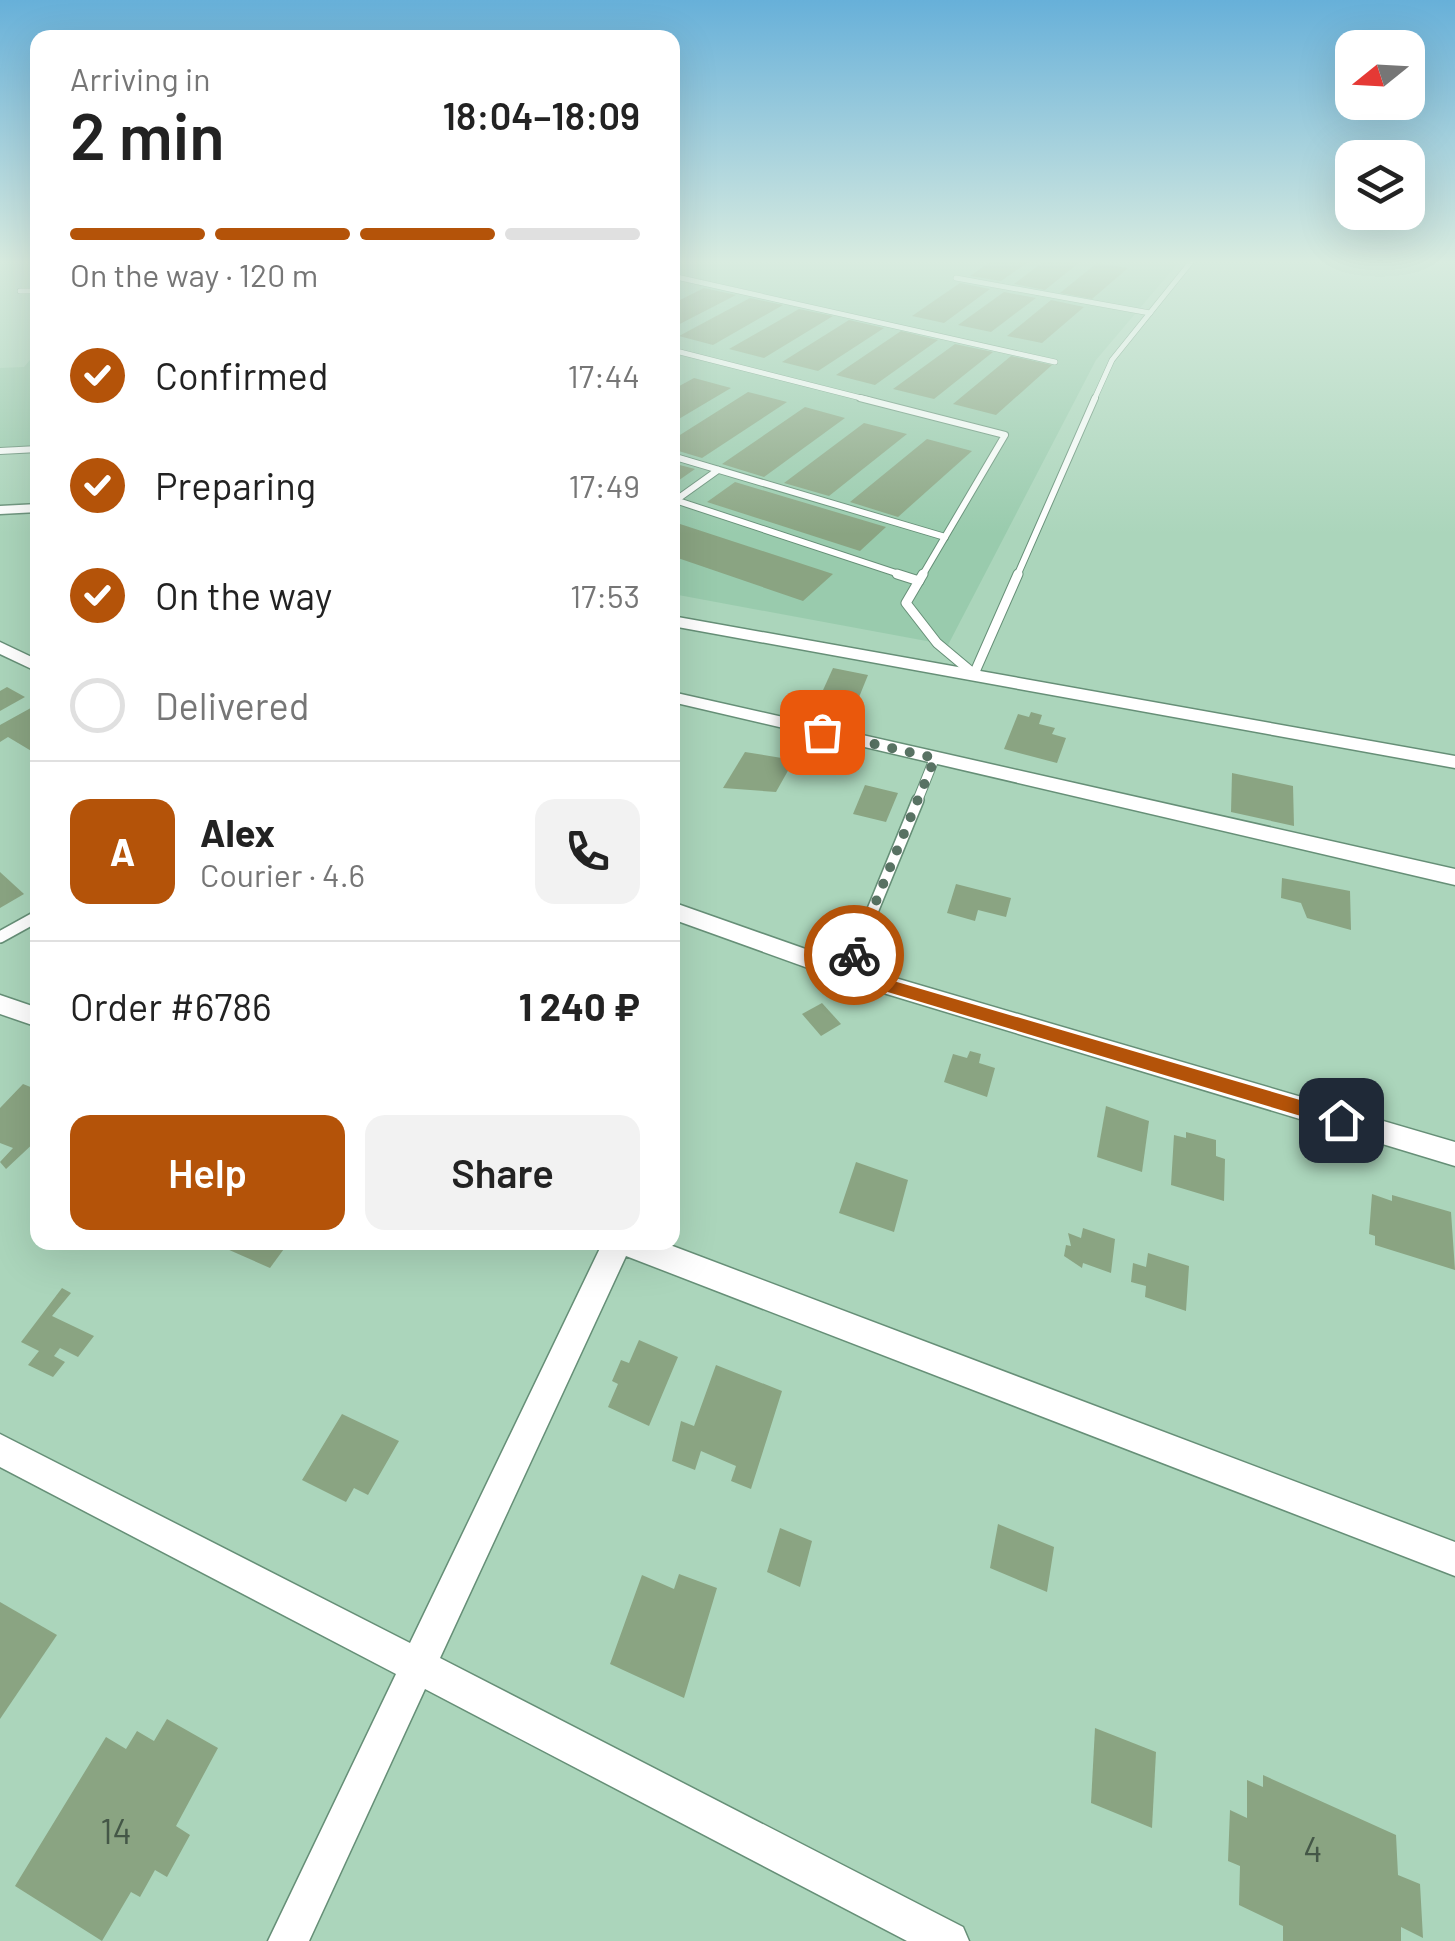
<!DOCTYPE html>
<meta charset="utf-8">
<style>
body{margin:0;font-family:Barlow,sans-serif;background:#f2f2f2;color:#222;height:100vh;display:flex;flex-direction:column;font-size:38px;white-space:nowrap}
*{box-sizing:border-box;margin:0}
p{font-size:32px;color:#767676}
.icon{flex:none;width:55px;height:55px;fill:none;stroke:currentColor;stroke-width:2;stroke-linecap:round;stroke-linejoin:round}
.map{position:relative;flex:1;overflow:hidden}
.sheet{position:absolute;left:30px;top:30px;width:650px;height:1220px;display:flex;flex-direction:column;background:#fff;border-radius:20px;box-shadow:0 10px 40px #0002}
.sheet>*{flex:none}
.needle{width:65px;rotate:252deg}
.buttons{position:absolute;left:1335px;top:30px;display:grid;gap:20px}
.buttons a{display:grid;place-items:center;width:90px;height:90px;border-radius:20px;background:#fff;box-shadow:0 10px 40px #0002;font-size:50px}
.pin{position:absolute;display:grid;place-items:center;width:85px;height:85px;color:#fff;margin:-42px;border-radius:20px;box-shadow:0 5px 15px #0006}
.courier{position:absolute;display:grid;place-items:center;width:100px;height:100px;margin:-50px;border:8px solid #b45309;border-radius:50%;background:#fff;color:#222;box-shadow:0 2px 12px #0007}
.summary em{font-style:normal;font-weight:600}
.summary div{display:flex;flex-direction:column-reverse}
.summary{display:flex;align-items:center;justify-content:space-between;height:170px;padding:0 40px}
h1{font-size:65px;font-weight:600;line-height:75px}
.bar{display:grid;grid-template-columns:repeat(4,1fr);gap:15px 10px;align-content:center;height:120px;padding:0 40px}
.bar i{height:12px;border-radius:8px;background:#e0e0e0}
.bar .on{background:#b45309}
.bar p{grid-column:span 4}
.line{display:flex;align-items:center;gap:25px;padding:0 40px;border-top:2px solid #e0e0e0}
.line div{flex:1}
.round{display:grid;place-items:center;flex:none;width:105px;height:105px;border-radius:20px;background:#f2f2f2}
ol{padding:0 40px;list-style:none}
li{display:flex;align-items:center;gap:30px;height:110px}
li p{margin-inline-start:auto}
li .icon{padding:10px;border-radius:50%;background:#b45309;color:#fff;stroke-width:4}
li:last-child{color:#767676}
li i{width:55px;height:55px;border:5px solid #e0e0e0;border-radius:50%}
.primary-button{display:flex;gap:20px;margin-top:auto;padding:20px 40px}
.primary-button a{flex:1;height:115px;border-radius:20px;background:#b45309;color:#fff;font-size:40px;font-weight:600;line-height:115px;text-align:center}
.primary-button a+a{background:#f2f2f2;color:#222}
.map>svg:first-child{display:block}
.built{fill:#99cbad}
.building{fill:#8aa482}
.lines{fill:none;stroke-linecap:round;stroke-linejoin:round}
.lane-far3-casing{stroke:#668f77;stroke-width:6}
.lane-far2-casing{stroke:#668f77;stroke-width:8}
.lane-far1-casing{stroke:#668f77;stroke-width:11}
.lane-casing{stroke:#668f77;stroke-width:14}
.street-casing{stroke:#668f77;stroke-width:3}
.lane-far3{stroke:#fff;stroke-width:5}
.lane-far2{stroke:#fff;stroke-width:6}
.lane-far1{stroke:#fff;stroke-width:9}
.lane{stroke:#fff;stroke-width:11}
.street{fill:#fff;fill-rule:evenodd}
.route{fill:#b45309}
.done{stroke:#587263;stroke-width:10;stroke-dasharray:0 18}
.labels{text-anchor:middle;dominant-baseline:central;stroke-width:10;stroke-linejoin:round;paint-order:stroke}
.near-number-label{font-size:35px;fill:#445747}
</style>
<div class="map">
<svg width="1455" height="1941" viewBox="0 0 1455 1941">
<rect width="100%" height="100%" fill="#abd5bb"/>
<g class="built">
<polygon points="672,262 1179,262 1096,360 948,645 673,594"/>
<polygon points="37,352 37,446 0,447 0,368 24,367"/>
</g>
<g class="building">
<polygon points="990,262 1028,262 1001,281 970,276"/>
<polygon points="1043,262 1080,262 1045,290 1014,284"/>
<polygon points="1097,263 1128,268 1092,299 1060,293"/>
<polygon points="960,283 990,289 944,323 912,316"/>
<polygon points="704,288 736,295 672,328 672,304"/>
<polygon points="1004,292 1036,298 991,332 958,325"/>
<polygon points="750,298 783,305 713,345 679,336"/>
<polygon points="1051,300 1084,307 1042,343 1007,336"/>
<polygon points="799,309 833,316 764,358 729,349"/>
<polygon points="849,320 884,328 818,371 782,362"/>
<polygon points="901,331 938,340 875,385 836,375"/>
<polygon points="955,344 993,352 934,399 893,389"/>
<polygon points="1011,356 1052,365 996,415 953,404"/>
<polygon points="694,378 731,388 672,423 672,390"/>
<polygon points="748,392 787,402 702,458 672,449 672,440"/>
<polygon points="805,407 845,418 764,477 722,464"/>
<polygon points="864,423 907,434 829,496 784,483"/>
<polygon points="927,439 972,451 898,517 850,502"/>
<polygon points="672,463 695,469 672,485"/>
<polygon points="735,482 886,527 860,551 707,502"/>
<polygon points="677,523 833,574 803,601 672,556 672,526"/>
<polygon points="833,668 868,675 855,707 819,699"/>
<polygon points="7,687 25,697 0,711 0,691"/>
<polygon points="38,704 38,755 8,737 0,742 0,725"/>
<polygon points="1031,712 1042,715 1039,724 1055,728 1052,734 1066,738 1057,763 1004,749 1018,714 1029,717"/>
<polygon points="745,752 794,760 776,792 723,788"/>
<polygon points="1232,773 1293,786 1294,826 1231,812"/>
<polygon points="865,785 898,793 886,822 853,814"/>
<polygon points="0,872 24,894 0,908"/>
<polygon points="1282,878 1350,891 1351,930 1307,918 1301,903 1281,898"/>
<polygon points="956,884 1011,898 1006,917 978,910 975,921 947,913"/>
<polygon points="822,1003 841,1024 821,1036 802,1014"/>
<polygon points="970,1051 981,1054 979,1063 995,1068 987,1097 944,1082 953,1054 967,1058"/>
<polygon points="23,1084 38,1090 38,1139 6,1169 0,1162 13,1148 0,1143 0,1108"/>
<polygon points="1106,1106 1149,1121 1142,1172 1097,1157"/>
<polygon points="1186,1132 1216,1140 1216,1156 1225,1159 1224,1201 1171,1185 1174,1135 1186,1138"/>
<polygon points="856,1162 908,1180 894,1232 839,1213"/>
<polygon points="1372,1194 1392,1201 1392,1195 1451,1212 1455,1270 1375,1245 1375,1236 1369,1234"/>
<polygon points="1083,1228 1115,1239 1111,1273 1083,1263 1082,1268 1064,1256 1066,1245 1071,1246 1068,1233 1081,1238"/>
<polygon points="211,1242 289,1242 270,1268"/>
<polygon points="1148,1253 1189,1266 1186,1311 1145,1297 1146,1286 1131,1282 1133,1263 1146,1267"/>
<polygon points="62,1288 71,1293 52,1316 94,1336 78,1357 60,1348 54,1356 65,1362 53,1377 28,1365 39,1351 21,1342"/>
<polygon points="639,1340 678,1357 649,1426 608,1407 618,1384 612,1381 621,1360 629,1363"/>
<polygon points="716,1365 782,1391 751,1489 731,1481 736,1466 701,1451 695,1470 672,1461 681,1421 694,1426"/>
<polygon points="342,1414 399,1441 368,1495 354,1488 346,1502 302,1480"/>
<polygon points="998,1524 1054,1547 1047,1592 990,1568"/>
<polygon points="780,1528 812,1541 800,1587 767,1572"/>
<polygon points="679,1574 717,1588 684,1698 610,1664 642,1575 674,1589"/>
<polygon points="0,1602 57,1635 0,1719"/>
<polygon points="167,1719 218,1748 176,1826 190,1835 167,1877 155,1870 140,1897 131,1892 102,1941 15,1886 106,1737 126,1749 137,1731 154,1741"/>
<polygon points="1095,1728 1156,1752 1152,1828 1091,1803"/>
<polygon points="1263,1775 1396,1835 1398,1875 1420,1884 1423,1938 1401,1927 1401,1941 1283,1941 1283,1926 1239,1905 1240,1866 1228,1861 1230,1810 1247,1818 1247,1780 1263,1787"/>
</g>
<g class="lines">
<defs>
<g id="lane-far3">
<polyline points="672,276 1055,362"/>
<polyline points="956,278 1150,313"/>
<polyline points="20,291 38,291"/>
<polyline points="672,350 869,400"/>
<polyline points="1094,400 1112,360 1191,262"/>
</g>
<g id="lane-far2">
<polyline points="860,398 1005,435 922,576"/>
<polyline points="0,451 38,449"/>
<polyline points="672,456 945,537"/>
<polyline points="672,499 905,576"/>
<polyline points="676,500 718,470"/>
<polyline points="1017,576 1095,398"/>
</g>
<g id="lane-far1">
<polyline points="897,574 919,581"/>
<polyline points="923,574 906,603 937,643 974,674 1018,574"/>
<polyline points="917,802 935,757"/>
</g>
<g id="lane">
<polyline points="0,937 38,916"/>
<polyline points="847,973 918,800"/>
</g>
<g id="street">
<polygon points="38,504 38,512 0,514 0,506"/>
<polygon points="672,616 1455,756 1455,768 672,626"/>
<polygon points="0,642 38,660 38,672 0,654"/>
<polygon points="672,692 1455,869 1455,885 672,702"/>
<polygon points="672,902 851,965 1455,1142 1455,1166 847,982 672,919"/>
<polygon points="0,995 38,1008 38,1027 0,1014"/>
<polygon points="603,1242 662,1242 1455,1542 1455,1576 626,1256 440,1658 963,1927 969,1941 907,1941 425,1689 309,1941 268,1941 396,1674 0,1467 0,1434 410,1643"/>
</g>
</defs>
<use href="#lane-far3" class="lane-far3-casing"/>
<use href="#lane-far2" class="lane-far2-casing"/>
<use href="#lane-far1" class="lane-far1-casing"/>
<use href="#lane" class="lane-casing"/>
<use href="#street" class="street-casing"/>
<use href="#lane-far3" class="lane-far3"/>
<use href="#lane-far2" class="lane-far2"/>
<use href="#lane-far1" class="lane-far1"/>
<use href="#lane" class="lane"/>
<use href="#street" class="street"/>
</g>
<linearGradient id="sky" x2="0" y2="1"><stop stop-color="#67b0d9"/><stop offset="0.49" stop-color="#d9ece0"/><stop offset="1" stop-color="#d9ece0" stop-opacity="0"/></linearGradient>
<rect width="1455" height="534" fill="url(#sky)"/>
<polygon class="route" points="854,949 862,955 856,970 1341,1112 1350,1120 1341,1128 841,978 846,955"/>
<g class="lines">
<polyline class="done" points="822,732 935,758 854,955"/>
</g>
<g class="labels">
<g class="near-number-label">
<text x="116" y="1830">14</text>
<text x="1313" y="1848">4</text>
</g>
</g>
</svg>
<div class="buttons">
<a><svg class="needle" viewBox="-14 -14 28 28"><path d="M0-13l5 13h-10z" fill="#e53935"/><path d="M0 13l5-13h-10z" fill="#767676"/></svg></a>
<a><svg class="icon" aria-label="layers" viewBox="0 0 24 24"><path d="M12 4l9 5-9 5-9-5zM3 14l9 5 9-5"/></svg></a>
</div>
<div class="pin" style="left:822px;top:732px;background:#ea580c"><svg class="icon" aria-label="bag" viewBox="0 0 24 24"><path d="M5 8h14l-1 12H6zM9 8a3 3 0 0 1 6 0"/></svg></div>
<div class="pin" style="left:1341px;top:1120px;background:#1f2937"><svg class="icon" aria-label="home" viewBox="0 0 24 24"><path d="M3 11l9-7 9 7M6 9v11h12V9"/></svg></div>
<div class="courier" style="left:854px;top:955px"><svg class="icon" aria-label="bike" viewBox="0 0 24 24"><circle cx="6" cy="16" r="4"/><circle cx="18" cy="16" r="4"/><path d="M6 16l4-8h5l3 8M10 8l3 8H6M13 5h3"/></svg></div>
<section class="sheet">
<div class="summary"><div><h1>2 min</h1><p>Arriving in</p></div><em>18:04–18:09</em></div>
<div class="bar"><i class="on"></i><i class="on"></i><i class="on"></i><i></i><p>On the way · 120 m</p></div>
<ol>
<li><svg class="icon" aria-label="check" viewBox="0 0 24 24"><path d="M5 12l5 5 9-10"/></svg>Confirmed<p>17:44</p></li>
<li><svg class="icon" aria-label="check" viewBox="0 0 24 24"><path d="M5 12l5 5 9-10"/></svg>Preparing<p>17:49</p></li>
<li><svg class="icon" aria-label="check" viewBox="0 0 24 24"><path d="M5 12l5 5 9-10"/></svg>On the way<p>17:53</p></li>
<li><i></i>Delivered</li>
</ol>
<div class="line" style="height:180px"><b class="round" style="background:#b45309;color:#fff">A</b><div><b>Alex</b><p>Courier · 4.6</p></div><a class="round"><svg class="icon" aria-label="phone" viewBox="0 0 24 24"><path d="M5 4h4l2 5-3 2q2 4 5 5l2-3 5 2v4C11 20 4 13 5 4z"/></svg></a></div>
<div class="line" style="height:130px"><div>Order #6786</div><b>1 240 ₽</b></div>
<div class="primary-button"><a>Help</a><a>Share</a></div>
</section>
</div>
